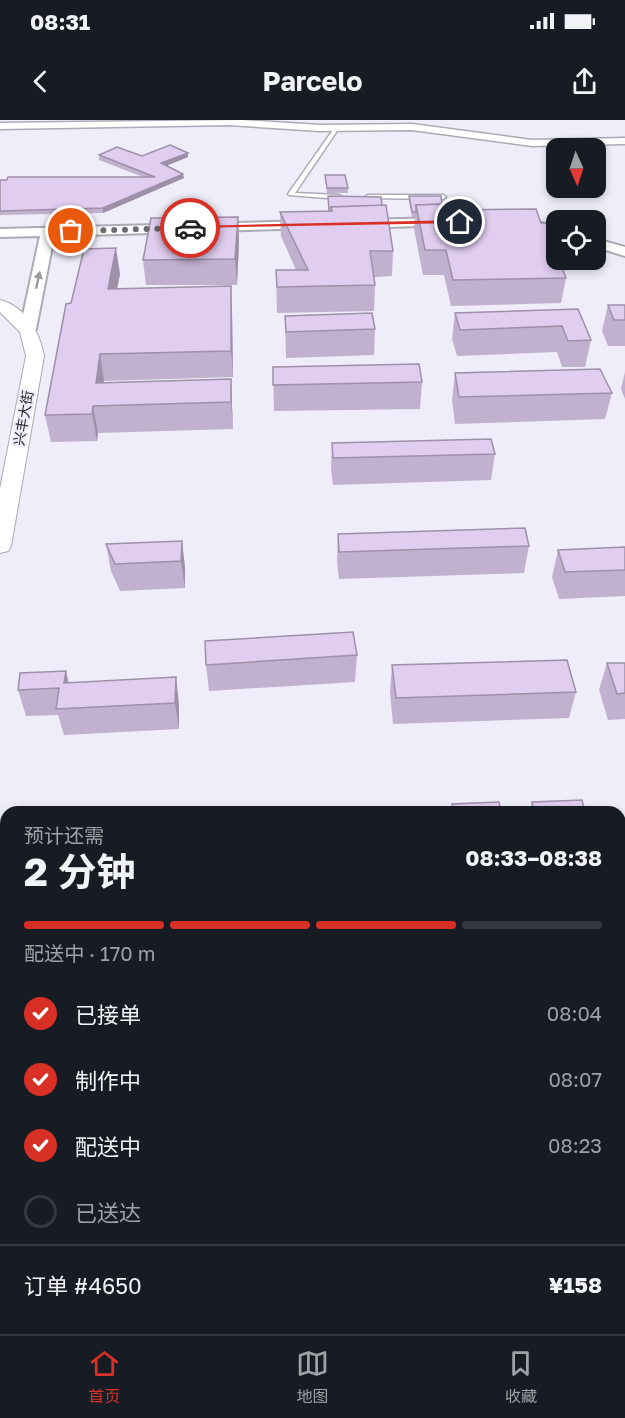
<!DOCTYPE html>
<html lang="zh">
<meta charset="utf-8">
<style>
body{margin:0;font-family:"Golos Text","Noto Sans SC",sans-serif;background:#242831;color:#f1f3f6;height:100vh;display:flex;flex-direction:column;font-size:22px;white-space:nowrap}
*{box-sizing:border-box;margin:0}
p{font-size:20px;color:#9ea1a6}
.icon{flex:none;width:33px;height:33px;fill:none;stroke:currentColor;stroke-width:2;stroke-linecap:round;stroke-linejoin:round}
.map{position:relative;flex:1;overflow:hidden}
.side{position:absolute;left:0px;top:686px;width:626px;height:530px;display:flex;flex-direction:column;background:#171b24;border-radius:18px 18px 0 0;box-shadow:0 3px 9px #0003}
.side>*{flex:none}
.needle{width:39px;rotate:177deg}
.buttons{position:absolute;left:546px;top:18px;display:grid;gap:12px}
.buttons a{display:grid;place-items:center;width:60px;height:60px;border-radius:12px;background:#171b24;box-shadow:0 3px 9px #0003;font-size:30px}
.pin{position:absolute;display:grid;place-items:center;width:51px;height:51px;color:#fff;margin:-26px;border:3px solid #fff;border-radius:50%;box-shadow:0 2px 6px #0007}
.courier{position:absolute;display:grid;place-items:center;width:60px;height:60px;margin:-30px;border:4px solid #d93025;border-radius:50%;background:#fff;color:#222;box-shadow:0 2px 8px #0007}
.headline em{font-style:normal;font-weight:700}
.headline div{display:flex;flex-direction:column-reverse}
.headline{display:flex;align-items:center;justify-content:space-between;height:102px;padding:0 24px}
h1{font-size:39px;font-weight:700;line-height:45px}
.bar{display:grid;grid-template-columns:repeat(4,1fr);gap:9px 6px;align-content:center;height:72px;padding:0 24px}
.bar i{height:8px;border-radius:4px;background:#363941}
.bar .selected{background:#d93025}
.bar p{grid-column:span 4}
.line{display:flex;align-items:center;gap:15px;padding:0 24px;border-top:2px solid #363941}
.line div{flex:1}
ol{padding:0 24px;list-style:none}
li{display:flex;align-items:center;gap:18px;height:66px}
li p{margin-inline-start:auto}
li .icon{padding:6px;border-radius:50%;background:#d93025;color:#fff;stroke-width:4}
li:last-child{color:#9ea1a6}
li i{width:33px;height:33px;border:3px solid #363941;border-radius:50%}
.status{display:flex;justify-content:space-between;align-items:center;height:42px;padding:0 30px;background:#171b24;direction:ltr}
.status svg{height:16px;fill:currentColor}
header{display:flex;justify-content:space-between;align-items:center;height:78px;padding:0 24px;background:#171b24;font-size:27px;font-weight:700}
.tab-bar{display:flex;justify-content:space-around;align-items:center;height:84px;border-top:2px solid #363941;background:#171b24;font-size:16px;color:#9ea1a6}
.tab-bar a{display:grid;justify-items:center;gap:3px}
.tab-bar .selected{color:#d93025}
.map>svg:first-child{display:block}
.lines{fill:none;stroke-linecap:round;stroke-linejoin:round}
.service-casing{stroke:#ababb6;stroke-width:3}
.minor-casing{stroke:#ababb6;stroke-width:3}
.tertiary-casing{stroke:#ababb6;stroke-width:4}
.secondary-casing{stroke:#ababb6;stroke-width:2}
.service{fill:#fff;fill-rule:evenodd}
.minor{fill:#fff;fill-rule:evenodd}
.tertiary{fill:#fff;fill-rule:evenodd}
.secondary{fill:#fff;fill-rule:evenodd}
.wall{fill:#c1b0ce}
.shaded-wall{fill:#9d90a8}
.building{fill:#e0cdf0;stroke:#9d90a8;stroke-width:1.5}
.oneway{fill:#9c9c9e}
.route{fill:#d93025}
.done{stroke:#6a6a70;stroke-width:6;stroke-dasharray:0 10.8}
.labels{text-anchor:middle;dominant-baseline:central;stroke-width:4.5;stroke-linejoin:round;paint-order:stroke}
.far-street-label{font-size:14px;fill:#232327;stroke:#eeedf9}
</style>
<div class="status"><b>08:31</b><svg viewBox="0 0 49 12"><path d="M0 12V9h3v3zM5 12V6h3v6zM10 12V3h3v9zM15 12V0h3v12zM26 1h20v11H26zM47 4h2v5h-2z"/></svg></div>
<header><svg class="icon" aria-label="back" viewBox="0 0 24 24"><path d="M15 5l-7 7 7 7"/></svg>Parcelo<svg class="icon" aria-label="share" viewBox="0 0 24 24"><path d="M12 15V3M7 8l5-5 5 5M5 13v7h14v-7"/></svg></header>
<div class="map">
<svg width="625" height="1214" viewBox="0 0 625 1214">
<rect width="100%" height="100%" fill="#eeedf9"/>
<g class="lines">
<defs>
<g id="service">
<polygon points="335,7 339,8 295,73 339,75 342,77 339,79 289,75 288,74"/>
<polygon points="368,75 443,75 446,77 443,79 366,78 366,76"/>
</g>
<g id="minor">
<polygon points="242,0 320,5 412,4 532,20 625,18 625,24 532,26 412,10 320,11 229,5 0,9 0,3"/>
<polygon points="620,755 625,757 625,793 620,791"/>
</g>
<g id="tertiary">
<polygon points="445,98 452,102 450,105 358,108 351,104 358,100"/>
<polygon points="517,98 556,106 556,114 512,105 510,102"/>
<polygon points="310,101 317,105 315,108 54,116 36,209 28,214 20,209 40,116 0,117 0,109"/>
<polygon points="596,119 625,127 625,136 596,127"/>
<rect x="620" y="919" width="5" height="26"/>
<polygon points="6,953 6,981 0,982 0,954"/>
</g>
<path id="secondary" d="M 0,180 C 25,186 40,212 44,236 L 11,426 L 8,431 L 0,433 L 0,369 L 26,236 L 20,212 L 0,192 Z"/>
</defs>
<use href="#service" class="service-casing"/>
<use href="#minor" class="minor-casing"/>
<use href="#tertiary" class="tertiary-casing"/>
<use href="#secondary" class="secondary-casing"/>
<use href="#service" class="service"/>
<use href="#minor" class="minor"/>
<use href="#tertiary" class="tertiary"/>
<use href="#secondary" class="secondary"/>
</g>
<g class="wall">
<polygon points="99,35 188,37 166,46 184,58 103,93 0,95 0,60 143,57 99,40"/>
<polygon points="325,55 348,68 348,73 327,73"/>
<polygon points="328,76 382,86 393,131 392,156 374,157 375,165 374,191 277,193 276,150 296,150 281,116 280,92 329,91"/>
<polygon points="409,76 442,84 449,90 541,103 566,158 561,183 451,186 444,155 423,155 414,109 415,97 412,97 409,81"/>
<polygon points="238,97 239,122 237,165 146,165 143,140"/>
<polygon points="120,154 117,169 232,191 233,257 104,261 104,263 231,259 232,286 233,309 98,313 97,321 51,322 45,295 71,183"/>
<polygon points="608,185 625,185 625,226 608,226 602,211"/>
<polygon points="578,189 591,220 585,247 562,247 557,232 457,236 452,219 455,193"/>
<polygon points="285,196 375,209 374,235 286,238"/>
<polygon points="273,247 422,262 420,289 274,291"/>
<polygon points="625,252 625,279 621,269"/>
<polygon points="455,253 612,273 605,299 455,304 452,280"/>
<polygon points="332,323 495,334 491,360 333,365 331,350"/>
<polygon points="338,414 529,426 524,453 339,459 337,441"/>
<polygon points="182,421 185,448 185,468 120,471 111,451 106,424"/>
<polygon points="625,427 625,476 559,479 552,457 558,430"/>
<polygon points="357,535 355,562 209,571 206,545"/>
<polygon points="607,543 625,543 625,599 608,600 599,570"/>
<polygon points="392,545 576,572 569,598 393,604 390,572"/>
<polygon points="68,562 179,584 179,609 64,615 58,595 26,596 18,570"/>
<polygon points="532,682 585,692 530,692"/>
<rect x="620" y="990" width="5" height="60"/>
<polygon points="625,1149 625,1214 347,1214 347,1209 620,1209"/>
</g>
<g class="shaded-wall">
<polygon points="188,33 188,37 161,48 161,43"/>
<polygon points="183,54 184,58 103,93 103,88"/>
<polygon points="238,97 239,122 237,165 235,139"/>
<polygon points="116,128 120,154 112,194 108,169"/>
<polygon points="231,166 232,191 233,257 231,231"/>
<polygon points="100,234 104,261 101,286 96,263"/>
<polygon points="231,259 232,286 233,309 231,282"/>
<polygon points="93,286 98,313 97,321 92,294"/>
<polygon points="182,421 185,448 185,468 181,441"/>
<polygon points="66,551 72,578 71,589 64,563"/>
<polygon points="176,557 179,584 179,609 175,583"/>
</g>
<g class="building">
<polygon points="170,25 188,33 161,43 183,54 103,88 0,91 0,60 7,60 8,57 155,57 99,35 117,27 142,36"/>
<polygon points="325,55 345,55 348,68 327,68"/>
<polygon points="328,76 381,77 382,86 331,87 331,91 329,91"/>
<polygon points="409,76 441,76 442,84 416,85 416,92 412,92"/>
<polygon points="448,84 449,90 536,89 541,103 546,103 556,133 556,140 559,140 566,158 453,160 446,130 425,130 416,85"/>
<polygon points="386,85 393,131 370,131 375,165 277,167 276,150 308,150 280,92 332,91 331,87"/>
<polygon points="238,97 235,139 143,140 151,98"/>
<polygon points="116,128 108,169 231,166 231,231 100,234 96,263 231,259 231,282 93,286 92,294 45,295 66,184 71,183 84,129"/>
<polygon points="608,185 625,185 625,200 614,200"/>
<polygon points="578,189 591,220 568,221 562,206 460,210 455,193"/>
<polygon points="372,193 375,209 286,212 285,196"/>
<polygon points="419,244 422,262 273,265 273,247"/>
<polygon points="600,249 612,273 459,277 455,253"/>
<polygon points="491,319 495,334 333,338 332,323"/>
<polygon points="525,408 529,426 339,432 338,414"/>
<polygon points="182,421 181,441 115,444 106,424"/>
<polygon points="625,427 625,450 565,452 558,430"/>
<polygon points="353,512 357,535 206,545 205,521"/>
<polygon points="567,540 576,572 396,578 392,545"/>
<polygon points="607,543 625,543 625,573 617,574"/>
<polygon points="66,551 64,563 176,557 175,583 56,589 59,568 18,570 20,553"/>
<polygon points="582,680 585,692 534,692 532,682"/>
<polygon points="499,682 501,692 453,692 452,684"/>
<rect x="620" y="990" width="5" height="43"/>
<polygon points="625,1149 625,1210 556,1214 349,1214 349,1209 620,1209 620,1150"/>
<polygon points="0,1194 6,1194 6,1209 291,1209 292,1214 0,1214"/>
</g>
<defs><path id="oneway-solid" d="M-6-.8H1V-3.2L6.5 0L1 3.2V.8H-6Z" transform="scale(1.5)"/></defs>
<use class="oneway" href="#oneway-solid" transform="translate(38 160) rotate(-78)"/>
<polygon class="route" points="460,100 462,103 187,108 190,106"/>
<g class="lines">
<polyline class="done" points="71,111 190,108"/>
</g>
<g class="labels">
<g class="far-street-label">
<text transform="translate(23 298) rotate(-80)">兴丰大街</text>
</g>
</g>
</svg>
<div class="buttons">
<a><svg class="needle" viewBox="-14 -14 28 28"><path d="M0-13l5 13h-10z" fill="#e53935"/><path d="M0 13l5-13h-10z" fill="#9ea1a6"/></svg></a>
<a><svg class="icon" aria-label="locate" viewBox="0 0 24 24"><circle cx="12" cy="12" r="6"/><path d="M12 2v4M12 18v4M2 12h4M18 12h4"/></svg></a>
</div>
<div class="pin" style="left:71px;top:111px;background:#ea580c"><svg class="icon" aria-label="bag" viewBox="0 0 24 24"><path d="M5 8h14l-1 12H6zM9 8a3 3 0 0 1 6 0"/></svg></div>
<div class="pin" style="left:460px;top:102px;background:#1f2937"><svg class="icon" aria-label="home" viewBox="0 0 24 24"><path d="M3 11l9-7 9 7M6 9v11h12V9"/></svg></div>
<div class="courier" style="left:190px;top:108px"><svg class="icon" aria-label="car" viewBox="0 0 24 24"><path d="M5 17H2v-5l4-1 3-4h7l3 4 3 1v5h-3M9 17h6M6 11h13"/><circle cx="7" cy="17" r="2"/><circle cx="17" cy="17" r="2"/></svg></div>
<section class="side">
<div class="headline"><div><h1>2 分钟</h1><p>预计还需</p></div><em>08:33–08:38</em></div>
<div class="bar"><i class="selected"></i><i class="selected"></i><i class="selected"></i><i></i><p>配送中 · 170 m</p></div>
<ol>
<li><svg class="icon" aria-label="check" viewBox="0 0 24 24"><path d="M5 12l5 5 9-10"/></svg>已接单<p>08:04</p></li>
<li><svg class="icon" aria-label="check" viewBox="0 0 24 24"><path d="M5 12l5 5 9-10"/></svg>制作中<p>08:07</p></li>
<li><svg class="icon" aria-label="check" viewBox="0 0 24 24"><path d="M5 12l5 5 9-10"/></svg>配送中<p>08:23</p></li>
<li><i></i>已送达</li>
</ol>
<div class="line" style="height:78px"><div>订单 #4650</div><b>¥158</b></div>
</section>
</div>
<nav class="tab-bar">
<a class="selected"><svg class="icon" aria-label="home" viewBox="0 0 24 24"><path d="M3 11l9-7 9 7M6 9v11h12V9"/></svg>首页</a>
<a><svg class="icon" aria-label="map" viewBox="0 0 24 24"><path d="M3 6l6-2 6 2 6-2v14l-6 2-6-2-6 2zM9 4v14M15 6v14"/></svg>地图</a>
<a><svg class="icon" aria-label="saved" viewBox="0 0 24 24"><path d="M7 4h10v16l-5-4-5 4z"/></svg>收藏</a>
</nav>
